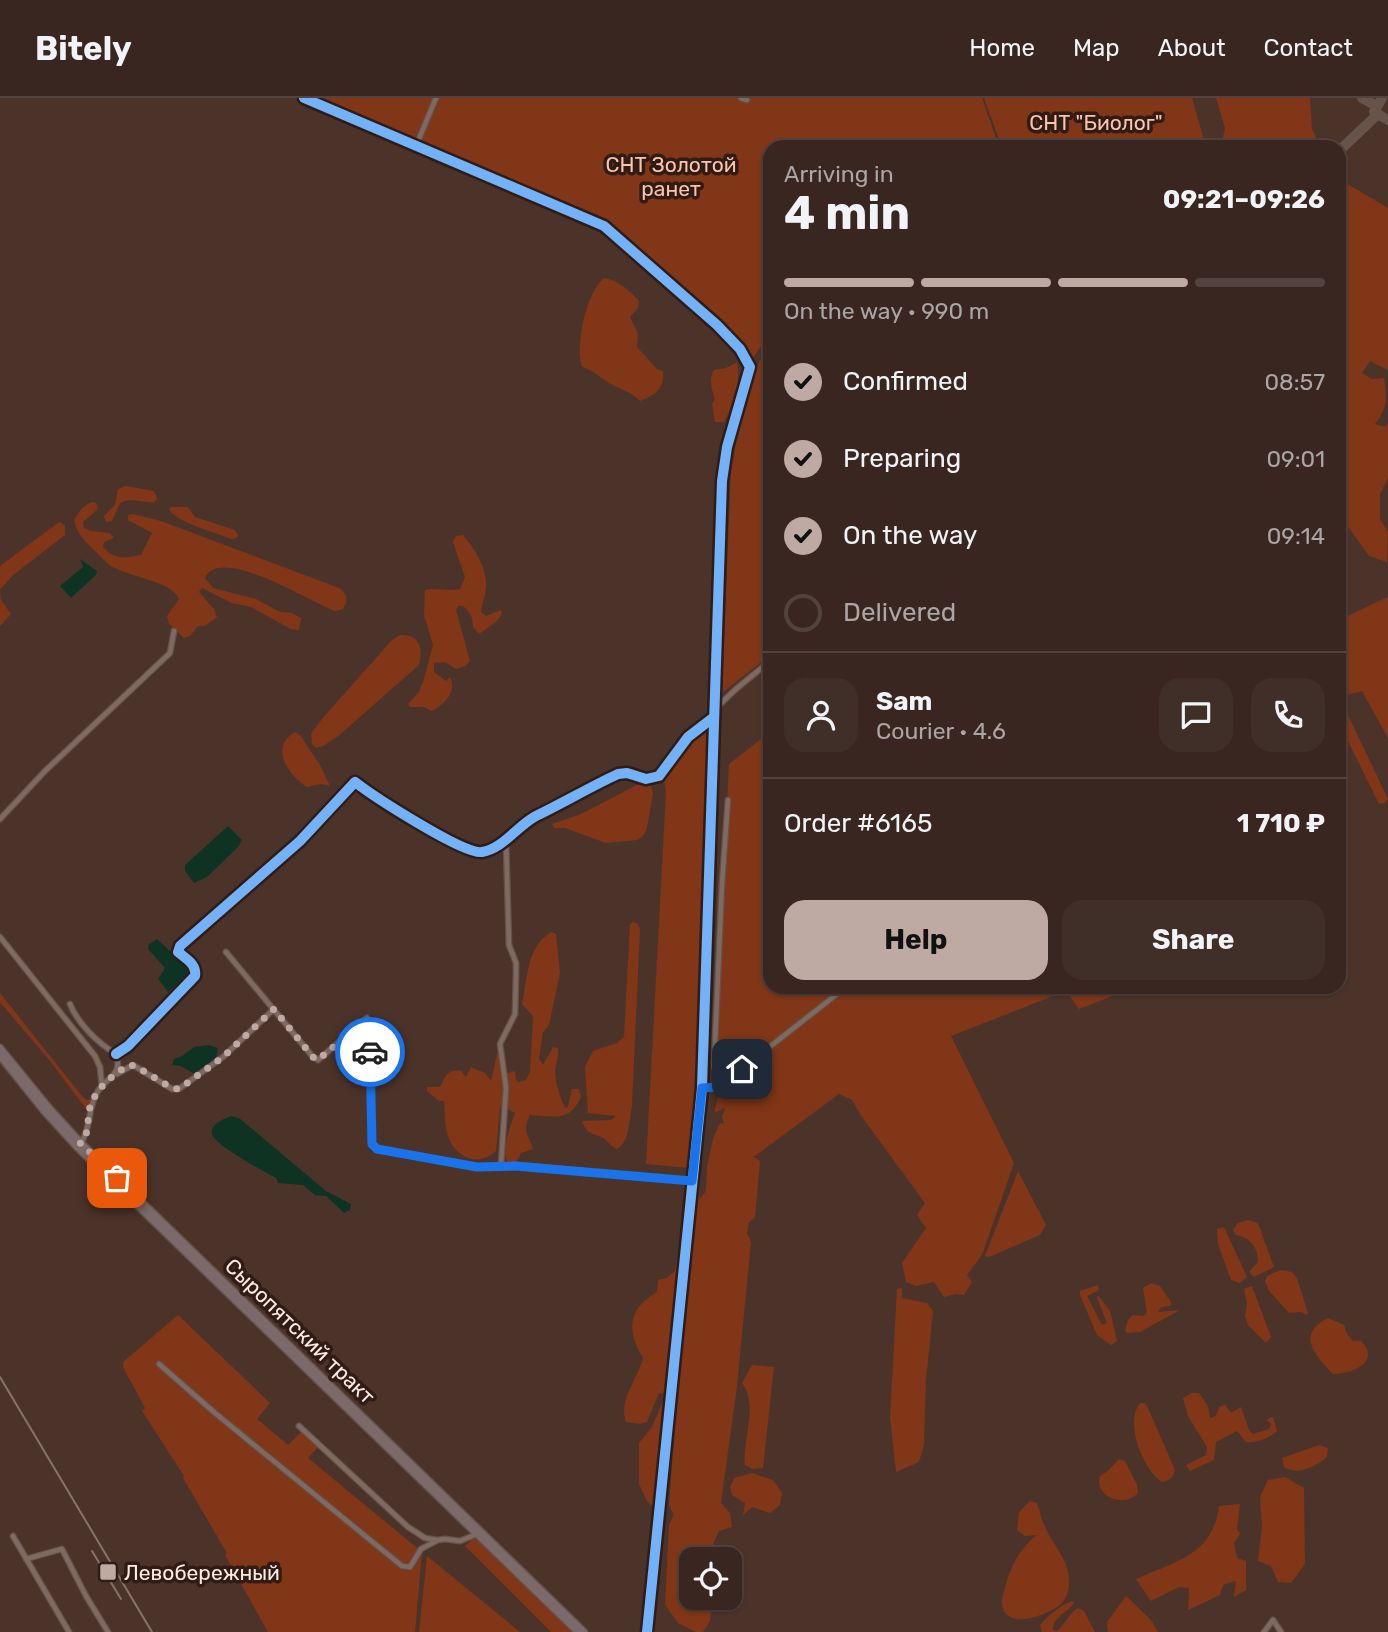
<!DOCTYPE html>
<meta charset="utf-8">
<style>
body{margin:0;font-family:Rubik,sans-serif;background:#402e29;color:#f1f3f6;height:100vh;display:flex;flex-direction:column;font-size:26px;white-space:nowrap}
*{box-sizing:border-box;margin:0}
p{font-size:23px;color:#aba5a5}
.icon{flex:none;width:38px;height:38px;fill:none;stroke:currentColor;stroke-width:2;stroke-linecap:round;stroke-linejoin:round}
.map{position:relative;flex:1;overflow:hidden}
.panel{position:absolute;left:763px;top:42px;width:583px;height:854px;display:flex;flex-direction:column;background:#392620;border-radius:21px;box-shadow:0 2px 5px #0004,0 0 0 2px #53433e}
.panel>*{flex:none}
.tools{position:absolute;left:679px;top:1449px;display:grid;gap:14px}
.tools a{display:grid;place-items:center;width:63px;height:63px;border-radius:14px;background:#392620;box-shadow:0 2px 5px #0004,0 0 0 2px #53433e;font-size:35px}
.pin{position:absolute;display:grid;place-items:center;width:60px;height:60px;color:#fff;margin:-30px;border-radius:14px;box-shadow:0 4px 10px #0006}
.courier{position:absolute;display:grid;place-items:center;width:70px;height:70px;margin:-35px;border:5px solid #1a73e8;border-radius:50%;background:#fff;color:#222;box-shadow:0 2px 9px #0007}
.summary em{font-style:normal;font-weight:700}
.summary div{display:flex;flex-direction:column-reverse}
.summary{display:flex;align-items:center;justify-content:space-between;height:119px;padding:0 21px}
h1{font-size:46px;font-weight:700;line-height:52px}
.bar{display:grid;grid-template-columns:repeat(4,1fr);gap:10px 7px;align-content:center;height:84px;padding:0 21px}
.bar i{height:9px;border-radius:5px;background:#53433e}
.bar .active{background:#beaaa3}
.bar p{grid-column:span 4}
.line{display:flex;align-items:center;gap:18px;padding:0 21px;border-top:2px solid #53433e}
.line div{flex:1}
.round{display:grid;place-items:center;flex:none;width:74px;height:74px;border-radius:21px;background:#402e29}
ol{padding:0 21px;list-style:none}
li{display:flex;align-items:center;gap:21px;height:77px}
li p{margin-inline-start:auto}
li .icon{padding:7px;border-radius:50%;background:#beaaa3;color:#111;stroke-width:4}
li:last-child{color:#aba5a5}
li i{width:38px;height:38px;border:4px solid #53433e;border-radius:50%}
.cta{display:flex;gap:14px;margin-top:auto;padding:14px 21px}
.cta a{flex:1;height:80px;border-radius:21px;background:#beaaa3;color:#111;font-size:28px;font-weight:700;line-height:80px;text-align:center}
.cta a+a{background:#402e29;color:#f1f3f6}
header{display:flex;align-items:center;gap:42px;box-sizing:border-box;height:98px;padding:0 35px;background:#392620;border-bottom:2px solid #53433e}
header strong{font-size:33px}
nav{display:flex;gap:38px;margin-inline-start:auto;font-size:24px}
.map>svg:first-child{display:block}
.green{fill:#813617}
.water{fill:#0f3322}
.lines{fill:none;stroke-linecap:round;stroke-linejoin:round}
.taxiway{stroke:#68534b;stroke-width:10}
.minor-casing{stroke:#64514a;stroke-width:7}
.major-casing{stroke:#64514a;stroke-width:9}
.minor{stroke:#7f6a61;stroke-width:4.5}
.major{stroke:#7c6a6a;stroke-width:6}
.rail{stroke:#85736c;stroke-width:2}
.cycleway-casing{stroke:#301c15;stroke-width:15}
.cycleway{stroke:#73b2f8;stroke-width:10}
.done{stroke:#beaaa3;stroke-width:7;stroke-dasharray:0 12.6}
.route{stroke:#1a73e8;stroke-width:9}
.poi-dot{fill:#beaaa3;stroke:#301c15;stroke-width:2.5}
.labels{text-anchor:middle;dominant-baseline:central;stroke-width:7;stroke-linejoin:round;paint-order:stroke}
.park-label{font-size:21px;fill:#fbc3b0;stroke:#301c15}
.street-label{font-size:21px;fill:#fceae4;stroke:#301c15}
.poi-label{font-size:21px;fill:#fceae4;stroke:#301c15;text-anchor:start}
</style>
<header>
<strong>Bitely</strong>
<nav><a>Home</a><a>Map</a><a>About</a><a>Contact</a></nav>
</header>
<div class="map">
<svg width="1388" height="1534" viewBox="0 0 1388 1534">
<rect width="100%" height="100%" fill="#4c332a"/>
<g class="green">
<polygon points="314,0 982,0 999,49 770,49 770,235 751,263 730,236 606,125"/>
<polygon points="984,0 1192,0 1206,49 1002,49"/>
<polygon points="1216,0 1310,0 1312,31 1320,49 1216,49 1222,44 1225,30"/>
<path d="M 1339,81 L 1388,110 L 1388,272 L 1370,263 L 1362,275 L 1372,281 L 1384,280 C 1387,301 1388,309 1375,326 L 1385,329 L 1388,325 L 1388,380 L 1380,396 L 1380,421 L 1388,434 L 1387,464 L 1369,458 L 1339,416 Z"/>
<path d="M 604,180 C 618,182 630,193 639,203 L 638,210 L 630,219 L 638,236 L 637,249 L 657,271 L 663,273 C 665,291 655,297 640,303 C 630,292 617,291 606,283 C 597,277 593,272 582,269 C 575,247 586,195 604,180 Z"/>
<polygon points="770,246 770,557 722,595 731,373 746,286"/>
<path d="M 737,264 C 741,285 734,305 724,324 L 715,324 L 712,306 L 715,301 C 712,292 708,281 714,272 L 726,270 Z"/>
<path d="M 126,388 L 154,393 L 157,400 L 155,404 C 146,406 126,398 120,406 C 116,411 115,418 112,423 L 106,424 L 104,418 L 115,407 L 118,391 Z"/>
<path d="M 91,404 L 96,405 L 98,411 L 83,424 L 84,430 L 91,433 L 110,435 L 114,440 L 104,444 L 103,449 C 114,462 126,460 141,457 L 152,435 L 128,422 L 128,417 L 133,416 L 161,423 L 339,490 C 348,496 348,502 343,511 L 335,513 C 312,505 220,446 205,480 L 213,490 L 256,501 L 280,514 L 292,515 L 301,520 L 299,532 L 291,531 L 251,509 L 232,505 L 202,490 L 199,494 L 214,511 L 217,519 L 205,528 L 198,528 L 190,538 L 184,540 L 169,526 L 167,518 L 179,501 C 172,483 129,479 111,468 C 105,464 101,458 95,453 C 84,442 78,437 74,422 L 81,411 Z"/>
<path d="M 171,409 L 188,409 L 195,419 L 235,432 L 238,437 L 237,440 L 231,441 C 213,433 182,427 169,412 Z"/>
<polygon points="59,424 65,427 65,437 13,477 0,492 1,502 11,516 0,528 0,468"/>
<path d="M 463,437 C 473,448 486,469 486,485 C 487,494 482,504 481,514 L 486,518 L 501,512 L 502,516 L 496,524 L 479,536 L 473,529 C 473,519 470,514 463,508 L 458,508 L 456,512 L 470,563 L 465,568 L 456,571 L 445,564 L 434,565 L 434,574 L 446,583 L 450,579 C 457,594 445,606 432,613 L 424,609 L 410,609 L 408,606 L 419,594 L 424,581 L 433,547 L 424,517 L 425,492 C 437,489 448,494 460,491 L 465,479 L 453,444 L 456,438 Z"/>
<polygon points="1388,499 1388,640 1362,593 1339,599 1339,522"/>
<path d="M 400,537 C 420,536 423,550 419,567 L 337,639 L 323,648 L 316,650 L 312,646 L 311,636 L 322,621 L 392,542 Z"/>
<polygon points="1339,606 1346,613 1388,701 1385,705 1379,706 1339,625"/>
<polygon points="711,628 694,1022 689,1070 646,1066 666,694 664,682 682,655"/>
<path d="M 295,634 L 300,637 L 320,667 L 330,688 L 320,686 L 307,689 C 288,677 269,649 295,634 Z"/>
<polygon points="770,634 770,889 1136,889 1079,911 1066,893 951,938 1014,1065 982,1157 967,1177 972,1184 964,1197 956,1196 944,1199 934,1184 916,1188 906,1184 902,1165 926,1130 917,1117 925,1105 862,1019 852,1002 839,996 755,1058 752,1058 760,1063 755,1120 749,1124 747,1135 751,1144 737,1288 721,1405 730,1415 732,1429 719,1433 713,1446 717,1461 691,1461 691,1500 712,1500 710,1523 703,1534 696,1534 678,1525 665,1507 669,1427 674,1417 669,1407 694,1080 698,1044 703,1043 699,1102 706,1093 707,1069 713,1041 720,1025 724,1026 722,1019 725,1010 714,1015 721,987 714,968 729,666"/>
<polygon points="650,686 653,695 647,730 643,738 637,742 606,745 565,730 554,730 552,726 581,716 637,687"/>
<path d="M 633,824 L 637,825 L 640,831 L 632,1008 C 629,1021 630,1044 617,1051 C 610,1048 608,1043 603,1040 C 591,1034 587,1037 582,1023 L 611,1022 L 616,1018 L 588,1015 L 585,969 L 593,953 L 617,945 L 624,939 L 630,826 Z"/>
<path d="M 551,834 L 556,836 L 560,875 L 549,927 L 543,934 L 539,961 L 543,967 L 553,949 L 558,950 C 559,958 557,961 556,968 C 553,981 560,998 565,1010 L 568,1009 L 572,991 L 579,991 L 581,999 C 569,1025 554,1018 530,1017 C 522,1034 528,1035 533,1051 L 521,1055 L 515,1066 L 508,1066 C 501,1050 510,1030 515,1015 L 508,1011 L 507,1006 L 503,1006 L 500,1010 L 496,1053 C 479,1068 460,1062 450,1043 C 444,1031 445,1015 444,1003 L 439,1003 L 427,993 L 427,989 L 439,989 L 442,986 C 445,976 450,971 461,973 L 466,979 L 471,969 L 485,975 L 491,983 L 497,956 L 500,955 L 503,973 L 508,975 L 515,973 L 516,982 L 519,984 L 526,982 L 530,974 L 533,918 L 522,906 C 528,880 526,850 551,834 Z"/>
<polygon points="0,895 81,997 86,1002 92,1001 87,1012 50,963 0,904"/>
<polygon points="1018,1073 1046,1127 1040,1137 989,1159 985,1158"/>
<path d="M 690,1100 L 659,1411 L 654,1410 L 647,1403 L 639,1386 L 639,1345 L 652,1329 L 666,1296 L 659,1295 L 647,1324 L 641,1326 L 626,1324 C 618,1302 638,1281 643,1260 C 626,1232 628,1211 657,1194 L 658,1182 L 667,1180 L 675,1173 L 685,1105 Z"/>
<path d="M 1248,1122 L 1258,1125 L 1274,1169 L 1254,1179 L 1249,1174 L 1258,1164 C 1258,1148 1250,1140 1236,1137 L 1233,1132 L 1238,1125 Z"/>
<polygon points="1224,1129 1247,1179 1240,1185 1231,1182 1218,1146 1217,1131"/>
<polygon points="1280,1172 1292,1174 1297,1180 1308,1215 1306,1217 1301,1214 1289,1215 1269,1193 1265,1183 1267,1178"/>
<polygon points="1151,1185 1160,1188 1171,1204 1171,1208 1161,1209 1158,1214 1180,1212 1140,1234 1127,1235 1125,1232 1128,1222 1133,1217 1143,1218 1147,1215 1143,1190"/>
<polygon points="1098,1187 1099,1192 1087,1198 1102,1227 1107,1225 1097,1200 1098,1197 1110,1213 1117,1243 1111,1247 1097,1237 1080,1197 1080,1193"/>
<polygon points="1252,1188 1271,1239 1266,1245 1248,1227 1245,1218 1247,1206 1244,1191"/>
<polygon points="902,1190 902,1200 927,1205 933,1213 926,1282 924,1346 919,1364 896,1374 890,1319 897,1191"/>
<polygon points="178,1217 270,1305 257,1321 288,1347 301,1334 318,1349 308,1360 422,1454 415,1534 268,1534 225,1457 227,1455 183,1380 184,1378 142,1313 145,1310 123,1269 123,1264"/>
<path d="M 1328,1220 L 1344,1227 L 1347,1236 L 1353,1243 L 1361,1243 C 1382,1265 1351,1276 1333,1276 C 1316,1258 1295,1236 1328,1220 Z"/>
<path d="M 752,1267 L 774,1269 L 763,1370 L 753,1371 L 745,1367 C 742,1341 759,1308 742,1285 Z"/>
<path d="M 1192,1295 L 1199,1295 L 1208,1308 L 1210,1320 L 1216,1318 L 1219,1309 L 1225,1307 L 1231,1315 L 1241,1309 L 1249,1332 L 1253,1336 L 1269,1331 L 1271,1326 L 1267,1322 L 1271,1319 L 1273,1319 L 1277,1333 C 1270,1340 1256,1345 1246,1344 L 1237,1333 L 1216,1344 L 1214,1362 L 1190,1373 L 1186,1367 L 1206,1357 L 1207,1349 L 1188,1318 L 1183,1300 Z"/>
<path d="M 1140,1305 L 1145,1305 L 1148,1310 L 1175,1372 C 1173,1380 1170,1382 1162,1384 C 1143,1372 1124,1324 1140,1305 Z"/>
<path d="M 1319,1347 L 1328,1350 L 1327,1359 C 1315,1369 1297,1378 1284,1369 L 1282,1360 Z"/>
<path d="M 1119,1361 L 1125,1363 L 1137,1387 L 1138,1395 C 1123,1411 1094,1398 1100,1378 L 1108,1373 Z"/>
<polygon points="752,1375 773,1382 782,1395 780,1407 770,1415 752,1409 743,1417 745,1405 732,1397 730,1389 734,1380"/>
<polygon points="1285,1379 1304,1390 1305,1466 1291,1485 1278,1484 1271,1468 1258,1463 1262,1429 1260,1399 1268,1382"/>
<path d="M 1030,1403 L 1037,1405 C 1040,1414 1042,1423 1046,1431 C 1053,1446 1067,1461 1069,1479 C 1070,1486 1068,1498 1063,1504 C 1050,1517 1005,1534 1002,1506 C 1001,1500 1005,1492 1006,1485 C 1012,1466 1021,1449 1037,1437 L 1025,1438 L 1017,1432 L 1019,1414 Z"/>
<path d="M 1240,1406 L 1237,1431 L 1240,1436 L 1234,1445 L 1237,1460 L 1246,1463 L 1246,1492 L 1234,1499 L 1236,1483 L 1223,1487 L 1220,1497 L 1188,1512 L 1189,1490 L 1179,1489 L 1151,1503 L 1136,1481 C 1176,1463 1213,1457 1219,1408 Z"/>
<polygon points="474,1440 477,1440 574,1534 551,1534 465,1448"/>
<polygon points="427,1458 520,1534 419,1534"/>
<polygon points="1126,1498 1151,1522 1158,1534 1108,1534 1107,1524"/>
<path d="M 1072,1503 L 1074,1505 C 1068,1515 1053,1518 1053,1532 L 1057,1533 C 1065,1527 1068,1516 1078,1510 L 1084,1513 L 1095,1534 L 1042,1534 L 1040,1527 C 1049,1517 1059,1508 1072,1503 Z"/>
</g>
<g class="water">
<polygon points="80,461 97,473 96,477 71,500 60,488 83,469"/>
<polygon points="228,728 242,742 239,748 207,779 194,785 185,773 185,767"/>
<polygon points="157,841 183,865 188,872 187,878 168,894 158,881 165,870 148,851 149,846"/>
<polygon points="209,947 218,950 216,960 196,977 181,968 172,967 174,961 182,958 194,949"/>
<path d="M 231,1018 L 239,1020 L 326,1093 L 351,1106 L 350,1112 L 344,1115 L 326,1098 L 315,1097 L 303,1087 L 278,1085 L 276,1080 C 265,1074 214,1047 212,1036 C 210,1026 224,1021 231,1018 Z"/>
</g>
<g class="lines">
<g class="taxiway">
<polyline points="1362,0 1377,8"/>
<polyline points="1382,0 1374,14 1388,22"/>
<polyline points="1339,53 1378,16"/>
</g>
<defs>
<g id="minor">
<polyline points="304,0 604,128 717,227 740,251 750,269 727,349 722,383 702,990 647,1534"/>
<polyline points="741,0 747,2"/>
<polyline points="416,48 436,0"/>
<polyline points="715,611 736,591 770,563"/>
<polyline points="0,721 45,673 170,555 174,533"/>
<polyline points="0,839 95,958 100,969 102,988"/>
<polyline points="226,854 313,959 318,962 367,920 369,928 372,1046 377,1051 477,1069 515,1067 692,1083"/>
<path d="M 70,906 C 78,926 98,945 116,956 C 123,977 108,978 98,993 C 87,1010 92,1028 81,1045"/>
<path d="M 116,956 L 128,948 L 195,878 C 197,866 186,861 178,854 L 180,848 L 300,743 L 355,684 C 373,698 464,757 482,754 C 504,750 517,728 536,718 C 563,705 590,689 618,676 L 627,675 L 646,681 L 659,678 L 688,639 L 714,619"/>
<polyline points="117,976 133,967 172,991 179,991 223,959 274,911"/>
<polyline points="721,987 714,968 722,786 728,702"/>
<polyline points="702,990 721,987 846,889"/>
<polyline points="501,1067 506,990 500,946 515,916 516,877 516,865 509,847 506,743"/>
<polyline points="159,1266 215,1315 402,1468 410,1469 421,1451 438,1442 445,1441 460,1443 477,1436"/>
<polyline points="299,1328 408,1429 425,1440 437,1442"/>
<polyline points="13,1438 69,1534"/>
<polyline points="26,1461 62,1451 86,1498 108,1534"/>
<polyline points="1264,1534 1273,1522 1281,1534"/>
</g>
<g id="major">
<polyline points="0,950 49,1010 81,1045 584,1534"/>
<polyline points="0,958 45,1014 77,1049 578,1534"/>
</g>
</defs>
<use href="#minor" class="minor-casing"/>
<use href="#major" class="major-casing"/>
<use href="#minor" class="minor"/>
<use href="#major" class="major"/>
<g class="rail">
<polyline points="0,1279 152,1534"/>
<polyline points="92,1453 121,1501"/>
</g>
<defs>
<g id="cycleway">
<polyline points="304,0 604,128 717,227 740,251 750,269 727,349 722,383 702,990 647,1534"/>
<path d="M 116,956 L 128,948 L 195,878 C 197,866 186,861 178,854 L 180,848 L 300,743 L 355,684 C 373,698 464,757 482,754 C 504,750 517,728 536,718 C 563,705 590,689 618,676 L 627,675 L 646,681 L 659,678 L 688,639 L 714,619"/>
</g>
</defs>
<use href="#cycleway" class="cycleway-casing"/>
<use href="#cycleway" class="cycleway"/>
</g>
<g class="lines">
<path class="done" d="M 117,1080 L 80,1045 C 93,1027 86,1029 89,1013 C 93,993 112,977 129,967 L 135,968 L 172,990 L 179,991 L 223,959 L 274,911 L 313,959 L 318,962 L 367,920 L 370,954"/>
<polyline class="route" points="370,954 372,1046 377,1051 477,1069 515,1068 692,1083 702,990 718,989 742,971"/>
</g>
<rect class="poi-dot" x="99" y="1465" width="18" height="18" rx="3.5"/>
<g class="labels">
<g class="park-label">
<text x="1096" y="24">СНТ "Биолог"</text>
<text x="671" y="66">СНТ Золотой<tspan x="671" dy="24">ранет</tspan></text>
</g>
<g class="street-label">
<text transform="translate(300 1233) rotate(44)">Сыропятский тракт</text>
</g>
<g class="poi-label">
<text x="124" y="1474">Левобережный</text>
</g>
</g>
</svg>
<div class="tools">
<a><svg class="icon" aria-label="locate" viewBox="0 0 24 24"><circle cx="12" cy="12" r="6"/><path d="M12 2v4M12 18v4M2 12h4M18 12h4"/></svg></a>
</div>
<div class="pin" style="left:117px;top:1080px;background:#ea580c"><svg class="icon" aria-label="bag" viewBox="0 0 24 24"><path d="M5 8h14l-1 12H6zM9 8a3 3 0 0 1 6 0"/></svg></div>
<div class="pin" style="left:742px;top:971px;background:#1f2937"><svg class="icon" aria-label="home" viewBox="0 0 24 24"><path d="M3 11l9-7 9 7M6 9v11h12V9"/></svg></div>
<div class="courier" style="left:370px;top:954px"><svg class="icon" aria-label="car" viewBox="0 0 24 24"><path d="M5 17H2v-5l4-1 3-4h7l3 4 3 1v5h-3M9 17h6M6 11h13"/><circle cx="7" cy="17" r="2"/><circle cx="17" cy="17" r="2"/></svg></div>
<section class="panel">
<div class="summary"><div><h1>4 min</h1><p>Arriving in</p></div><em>09:21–09:26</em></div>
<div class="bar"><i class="active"></i><i class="active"></i><i class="active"></i><i></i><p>On the way · 990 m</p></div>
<ol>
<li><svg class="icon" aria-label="check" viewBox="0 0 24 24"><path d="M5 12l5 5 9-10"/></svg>Confirmed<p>08:57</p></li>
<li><svg class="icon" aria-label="check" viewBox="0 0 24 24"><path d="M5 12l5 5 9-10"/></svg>Preparing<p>09:01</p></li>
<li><svg class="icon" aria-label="check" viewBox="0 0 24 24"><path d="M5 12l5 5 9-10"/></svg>On the way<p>09:14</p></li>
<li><i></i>Delivered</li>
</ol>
<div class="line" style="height:126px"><a class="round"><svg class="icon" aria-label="person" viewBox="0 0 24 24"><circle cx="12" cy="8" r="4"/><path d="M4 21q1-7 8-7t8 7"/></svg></a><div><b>Sam</b><p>Courier · 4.6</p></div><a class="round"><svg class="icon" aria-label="chat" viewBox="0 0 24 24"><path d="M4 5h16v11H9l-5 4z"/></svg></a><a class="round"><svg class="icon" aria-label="phone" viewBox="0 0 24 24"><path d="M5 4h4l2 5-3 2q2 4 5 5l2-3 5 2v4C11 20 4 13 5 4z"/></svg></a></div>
<div class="line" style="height:91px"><div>Order #6165</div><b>1 710 ₽</b></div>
<div class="cta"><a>Help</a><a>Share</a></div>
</section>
</div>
